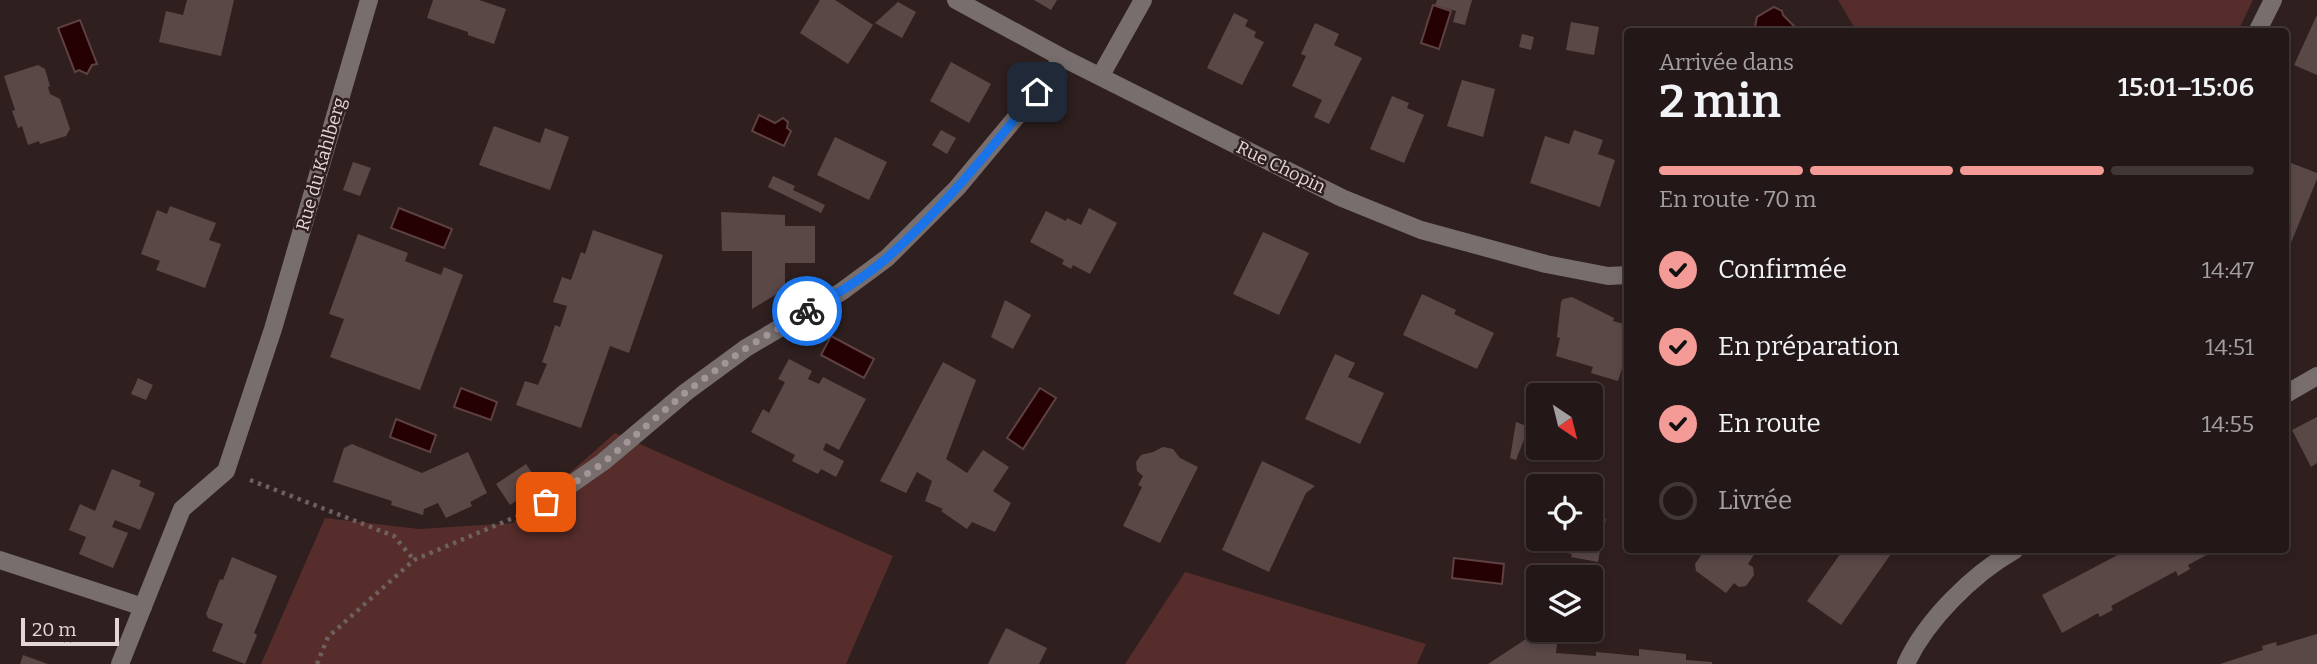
<!DOCTYPE html>
<html lang="fr">
<meta charset="utf-8">
<style>
body{margin:0;font-family:Bitter,serif;background:#2f2524;color:#f1f3f6;height:100vh;display:flex;flex-direction:column;font-size:26px;white-space:nowrap}
*{box-sizing:border-box;margin:0}
p{font-size:23px;color:#a3a0a1}
.icon{flex:none;width:38px;height:38px;fill:none;stroke:currentColor;stroke-width:2;stroke-linecap:round;stroke-linejoin:round}
.map{position:relative;flex:1;overflow:hidden}
.sheet{position:absolute;left:1624px;top:28px;width:665px;height:525px;display:flex;flex-direction:column;background:#231817;border-radius:7px;box-shadow:0 4px 10px #0003,0 0 0 2px #403736}
.sheet>*{flex:none}
.needle{width:46px;rotate:145deg}
.controls{position:absolute;left:1526px;top:383px;display:grid;gap:14px}
.controls a{display:grid;place-items:center;width:77px;height:77px;border-radius:7px;background:#231817;box-shadow:0 4px 10px #0003,0 0 0 2px #403736;font-size:35px}
.scale{position:absolute;left:21px;bottom:18px;width:98px;box-sizing:border-box;padding-left:7px;border:4px solid #e2d6d6;border-top:0;font-size:19px;line-height:24px;white-space:nowrap;color:#e2d6d6;-webkit-text-stroke:5px #2f201f;paint-order:stroke}
.pin{position:absolute;display:grid;place-items:center;width:60px;height:60px;color:#fff;margin:-30px;border-radius:14px;box-shadow:0 4px 10px #0006}
.courier{position:absolute;display:grid;place-items:center;width:70px;height:70px;margin:-35px;border:5px solid #1a73e8;border-radius:50%;background:#fff;color:#222;box-shadow:0 2px 9px #0007}
.headline em{font-style:normal;font-weight:600}
.headline div{display:flex;flex-direction:column-reverse}
.headline{display:flex;align-items:center;justify-content:space-between;height:119px;padding:0 35px}
h1{font-size:46px;font-weight:600;line-height:52px}
.bar{display:grid;grid-template-columns:repeat(4,1fr);gap:10px 7px;align-content:center;height:84px;padding:0 35px}
.bar i{height:9px;border-radius:5px;background:#403736}
.bar .on{background:#f59b97}
.bar p{grid-column:span 4}
ol{padding:0 35px;list-style:none}
li{display:flex;align-items:center;gap:21px;height:77px}
li p{margin-inline-start:auto}
li .icon{padding:7px;border-radius:50%;background:#f59b97;color:#111;stroke-width:4}
li:last-child{color:#a3a0a1}
li i{width:38px;height:38px;border:4px solid #403736;border-radius:50%}
.map>svg:first-child{display:block}
.green{fill:#562d2b}
.water{fill:#260103;stroke:#5e4142;stroke-width:2}
.building{fill:#5a4847}
.lines{fill:none;stroke-linecap:round;stroke-linejoin:round}
.path{stroke:#6d605f;stroke-width:4.5;stroke-dasharray:3.5 5;stroke-linecap:butt}
.minor{stroke:#776e6d;stroke-width:18}
.done{stroke:#a39696;stroke-width:7;stroke-dasharray:0 12.6}
.route{stroke:#1a73e8;stroke-width:9}
.labels{text-anchor:middle;dominant-baseline:central;stroke-width:5;stroke-linejoin:round;paint-order:stroke}
.street-label{font-size:18px;fill:#e2d6d6;stroke:#2f201f}
</style>
<div class="map">
<svg width="2317" height="664" viewBox="0 0 2317 664">
<rect width="100%" height="100%" fill="#2f201f"/>
<g class="green">
<polygon points="1838,0 2253,0 2238,31 1857,32"/>
<polygon points="615,433 893,556 846,664 261,664 325,518 419,529 513,523"/>
<polygon points="1185,572 1426,644 1417,664 1125,664"/>
</g>
<g class="water">
<polygon points="1433,5 1451,11 1439,49 1421,43"/>
<polygon points="1774,7 1782,11 1783,15 1799,31 1758,31 1755,27 1757,17"/>
<polygon points="80,20 97,64 92,65 87,74 79,70 75,72 58,28"/>
<polygon points="759,115 775,123 783,118 788,122 787,128 791,131 784,146 752,131"/>
<polygon points="399,208 452,229 444,248 391,228"/>
<polygon points="831,336 874,359 864,378 821,355"/>
<polygon points="461,388 497,402 491,420 454,407"/>
<polygon points="1040,388 1056,398 1023,449 1007,438"/>
<polygon points="396,419 436,435 430,452 390,437"/>
<polygon points="1454,558 1504,564 1502,584 1452,578"/>
</g>
<g class="building">
<polygon points="187,0 234,0 221,56 159,42 166,11 183,15"/>
<polygon points="433,0 479,0 506,9 494,44 468,35 468,32 427,18"/>
<polygon points="820,0 835,0 873,25 848,64 800,33"/>
<polygon points="1034,0 1057,0 1051,10"/>
<polygon points="1437,0 1472,0 1465,25 1453,22 1456,11 1435,5"/>
<polygon points="898,2 916,12 902,38 875,23"/>
<polygon points="1234,13 1248,20 1245,26 1256,32 1254,37 1264,42 1242,85 1207,68"/>
<polygon points="2317,15 2317,75 2294,65"/>
<polygon points="1571,22 1599,27 1594,55 1566,50"/>
<polygon points="1315,23 1339,34 1334,45 1362,58 1329,124 1314,117 1322,100 1292,86 1306,56 1301,54"/>
<polygon points="1522,34 1534,37 1531,50 1519,47"/>
<polygon points="951,62 991,84 969,123 930,101"/>
<polygon points="38,65 45,69 50,86 48,87 50,94 60,99 70,129 66,136 40,144 39,141 28,145 22,126 18,128 12,111 15,110 4,76"/>
<polygon points="1462,80 1495,89 1483,137 1447,126"/>
<polygon points="1392,96 1409,103 1407,108 1424,115 1404,163 1370,149"/>
<polygon points="494,126 540,143 545,128 569,137 550,190 479,165"/>
<polygon points="941,130 956,138 947,154 932,145"/>
<polygon points="1574,130 1603,140 1598,154 1615,160 1600,207 1530,183 1545,136 1569,144"/>
<polygon points="835,137 887,162 869,200 817,175"/>
<polygon points="2286,161 2317,173 2317,179 2286,255"/>
<polygon points="353,162 371,168 360,196 343,190"/>
<polygon points="773,176 795,186 793,190 825,205 821,213 768,187"/>
<polygon points="170,206 216,223 209,240 221,244 205,288 156,270 160,261 141,254 157,210 167,214"/>
<polygon points="1089,208 1117,223 1090,274 1073,265 1071,269 1062,264 1064,260 1030,242 1046,211 1066,221 1067,218 1081,225"/>
<polygon points="721,212 785,215 785,226 815,226 815,263 785,263 785,289 752,309 752,251 722,251"/>
<polygon points="593,230 663,255 629,353 610,346 581,428 516,405 525,381 538,385 547,364 542,362 547,349 555,325 560,327 567,306 553,302 562,277 571,280 581,252 585,254"/>
<polygon points="1263,232 1309,253 1279,315 1233,294"/>
<polygon points="358,234 408,253 405,261 441,275 444,267 463,275 420,390 330,357 344,319 329,314"/>
<polygon points="1422,294 1456,310 1454,314 1494,333 1477,369 1403,335"/>
<polygon points="1572,297 1614,318 1613,321 1628,325 1628,350 1618,381 1591,373 1593,367 1556,356 1560,338 1557,337 1561,302 1563,299"/>
<polygon points="1005,300 1031,315 1013,349 991,337"/>
<polygon points="1335,354 1355,363 1348,377 1384,393 1360,444 1305,419"/>
<polygon points="789,359 812,371 808,379 819,384 823,377 866,399 839,450 826,443 823,450 844,461 836,477 821,469 818,474 792,461 795,455 751,432 763,409 769,413 785,382 778,379"/>
<polygon points="943,362 976,380 946,459 967,473 983,450 1009,467 993,491 1011,503 995,532 972,522 967,529 941,511 943,509 925,501 932,481 917,472 906,493 880,481"/>
<polygon points="138,378 153,385 146,400 131,394"/>
<polygon points="2317,417 2317,463 2311,467 2292,430"/>
<polygon points="1516,422 1529,427 1516,460 1510,458"/>
<polygon points="352,444 422,473 468,452 487,493 470,502 472,506 446,518 438,503 424,509 423,515 391,505 392,501 333,482 344,448"/>
<polygon points="1163,447 1173,449 1180,458 1198,467 1160,543 1123,526 1142,487 1138,485 1143,476 1137,471 1136,462 1141,455 1153,452"/>
<polygon points="1262,461 1315,486 1306,493 1269,572 1222,550"/>
<polygon points="526,464 540,485 510,505 496,484"/>
<polygon points="112,469 141,481 139,486 155,493 140,530 115,520 112,527 128,533 113,568 79,554 86,537 69,530 80,504 95,511"/>
<polygon points="1591,511 1604,513 1603,518 1606,519 1598,562 1571,557 1572,554 1534,546 1537,529 1538,539 1591,539"/>
<polygon points="1712,550 1750,550 1755,553 1748,564 1753,567 1754,575 1746,586 1739,587 1734,583 1726,593 1696,571 1695,564 1702,554 1709,553"/>
<polygon points="1843,550 1890,550 1893,551 1841,625 1807,601"/>
<polygon points="2127,550 2216,550 2188,565 2190,569 2178,576 2176,571 2111,606 2113,610 2107,613 2100,617 2098,613 2062,633 2042,595"/>
<polygon points="232,557 277,576 254,633 257,635 245,664 212,651 223,624 208,618 206,614 220,579 223,580"/>
<polygon points="1006,628 1047,648 1039,664 988,664"/>
<polygon points="2317,634 2317,664 2220,664 2263,650 2262,646 2276,642 2277,646"/>
<polygon points="1526,639 1557,643 1556,653 1596,656 1596,652 1639,656 1639,649 1686,654 1686,660 1712,662 1712,664 1488,664"/>
<polygon points="23,655 48,664 20,664"/>
</g>
<g class="lines">
<g class="path">
<polyline points="250,480 394,536 414,560"/>
<polyline points="317,664 328,637 414,560 525,513"/>
</g>
<g class="minor">
<polyline points="956,0 1061,57 1342,198 1421,230 1546,264 1608,276 1628,275"/>
<polyline points="2257,32 2273,0"/>
<polyline points="1101,75 1143,0"/>
<polyline points="2286,394 2317,376"/>
<polyline points="546,502 603,462 686,392 746,348 841,292 887,258 957,188 1053,73 1061,57"/>
<polyline points="0,560 143,607"/>
<polyline points="120,664 182,509 226,471 273,329 369,0"/>
<path d="M 1906,664 C 1926,620 1973,574 2015,550"/>
</g>
</g>
<g class="lines">
<polyline class="done" points="546,502 603,463 686,392 746,348 807,311"/>
<path class="route" d="M 807,311 C 835,295 864,278 888,257 C 944,208 990,149 1037,92"/>
</g>
<g class="labels">
<g class="street-label">
<text transform="translate(321 164) rotate(-74)">Rue du Kahlberg</text>
<text transform="translate(1281 167) rotate(26)">Rue Chopin</text>
</g>
</g>
</svg>
<div class="controls">
<a><svg class="needle" viewBox="-14 -14 28 28"><path d="M0-13l5 13h-10z" fill="#e53935"/><path d="M0 13l5-13h-10z" fill="#a3a0a1"/></svg></a>
<a><svg class="icon" aria-label="locate" viewBox="0 0 24 24"><circle cx="12" cy="12" r="6"/><path d="M12 2v4M12 18v4M2 12h4M18 12h4"/></svg></a>
<a><svg class="icon" aria-label="layers" viewBox="0 0 24 24"><path d="M12 4l9 5-9 5-9-5zM3 14l9 5 9-5"/></svg></a>
</div>
<div class="scale">20 m</div>
<div class="pin" style="left:546px;top:502px;background:#ea580c"><svg class="icon" aria-label="bag" viewBox="0 0 24 24"><path d="M5 8h14l-1 12H6zM9 8a3 3 0 0 1 6 0"/></svg></div>
<div class="pin" style="left:1037px;top:92px;background:#1f2937"><svg class="icon" aria-label="home" viewBox="0 0 24 24"><path d="M3 11l9-7 9 7M6 9v11h12V9"/></svg></div>
<div class="courier" style="left:807px;top:311px"><svg class="icon" aria-label="bike" viewBox="0 0 24 24"><circle cx="6" cy="16" r="4"/><circle cx="18" cy="16" r="4"/><path d="M6 16l4-8h5l3 8M10 8l3 8H6M13 5h3"/></svg></div>
<section class="sheet">
<div class="headline"><div><h1>2 min</h1><p>Arrivée dans</p></div><em>15:01–15:06</em></div>
<div class="bar"><i class="on"></i><i class="on"></i><i class="on"></i><i></i><p>En route · 70 m</p></div>
<ol>
<li><svg class="icon" aria-label="check" viewBox="0 0 24 24"><path d="M5 12l5 5 9-10"/></svg>Confirmée<p>14:47</p></li>
<li><svg class="icon" aria-label="check" viewBox="0 0 24 24"><path d="M5 12l5 5 9-10"/></svg>En préparation<p>14:51</p></li>
<li><svg class="icon" aria-label="check" viewBox="0 0 24 24"><path d="M5 12l5 5 9-10"/></svg>En route<p>14:55</p></li>
<li><i></i>Livrée</li>
</ol>
</section>
</div>
